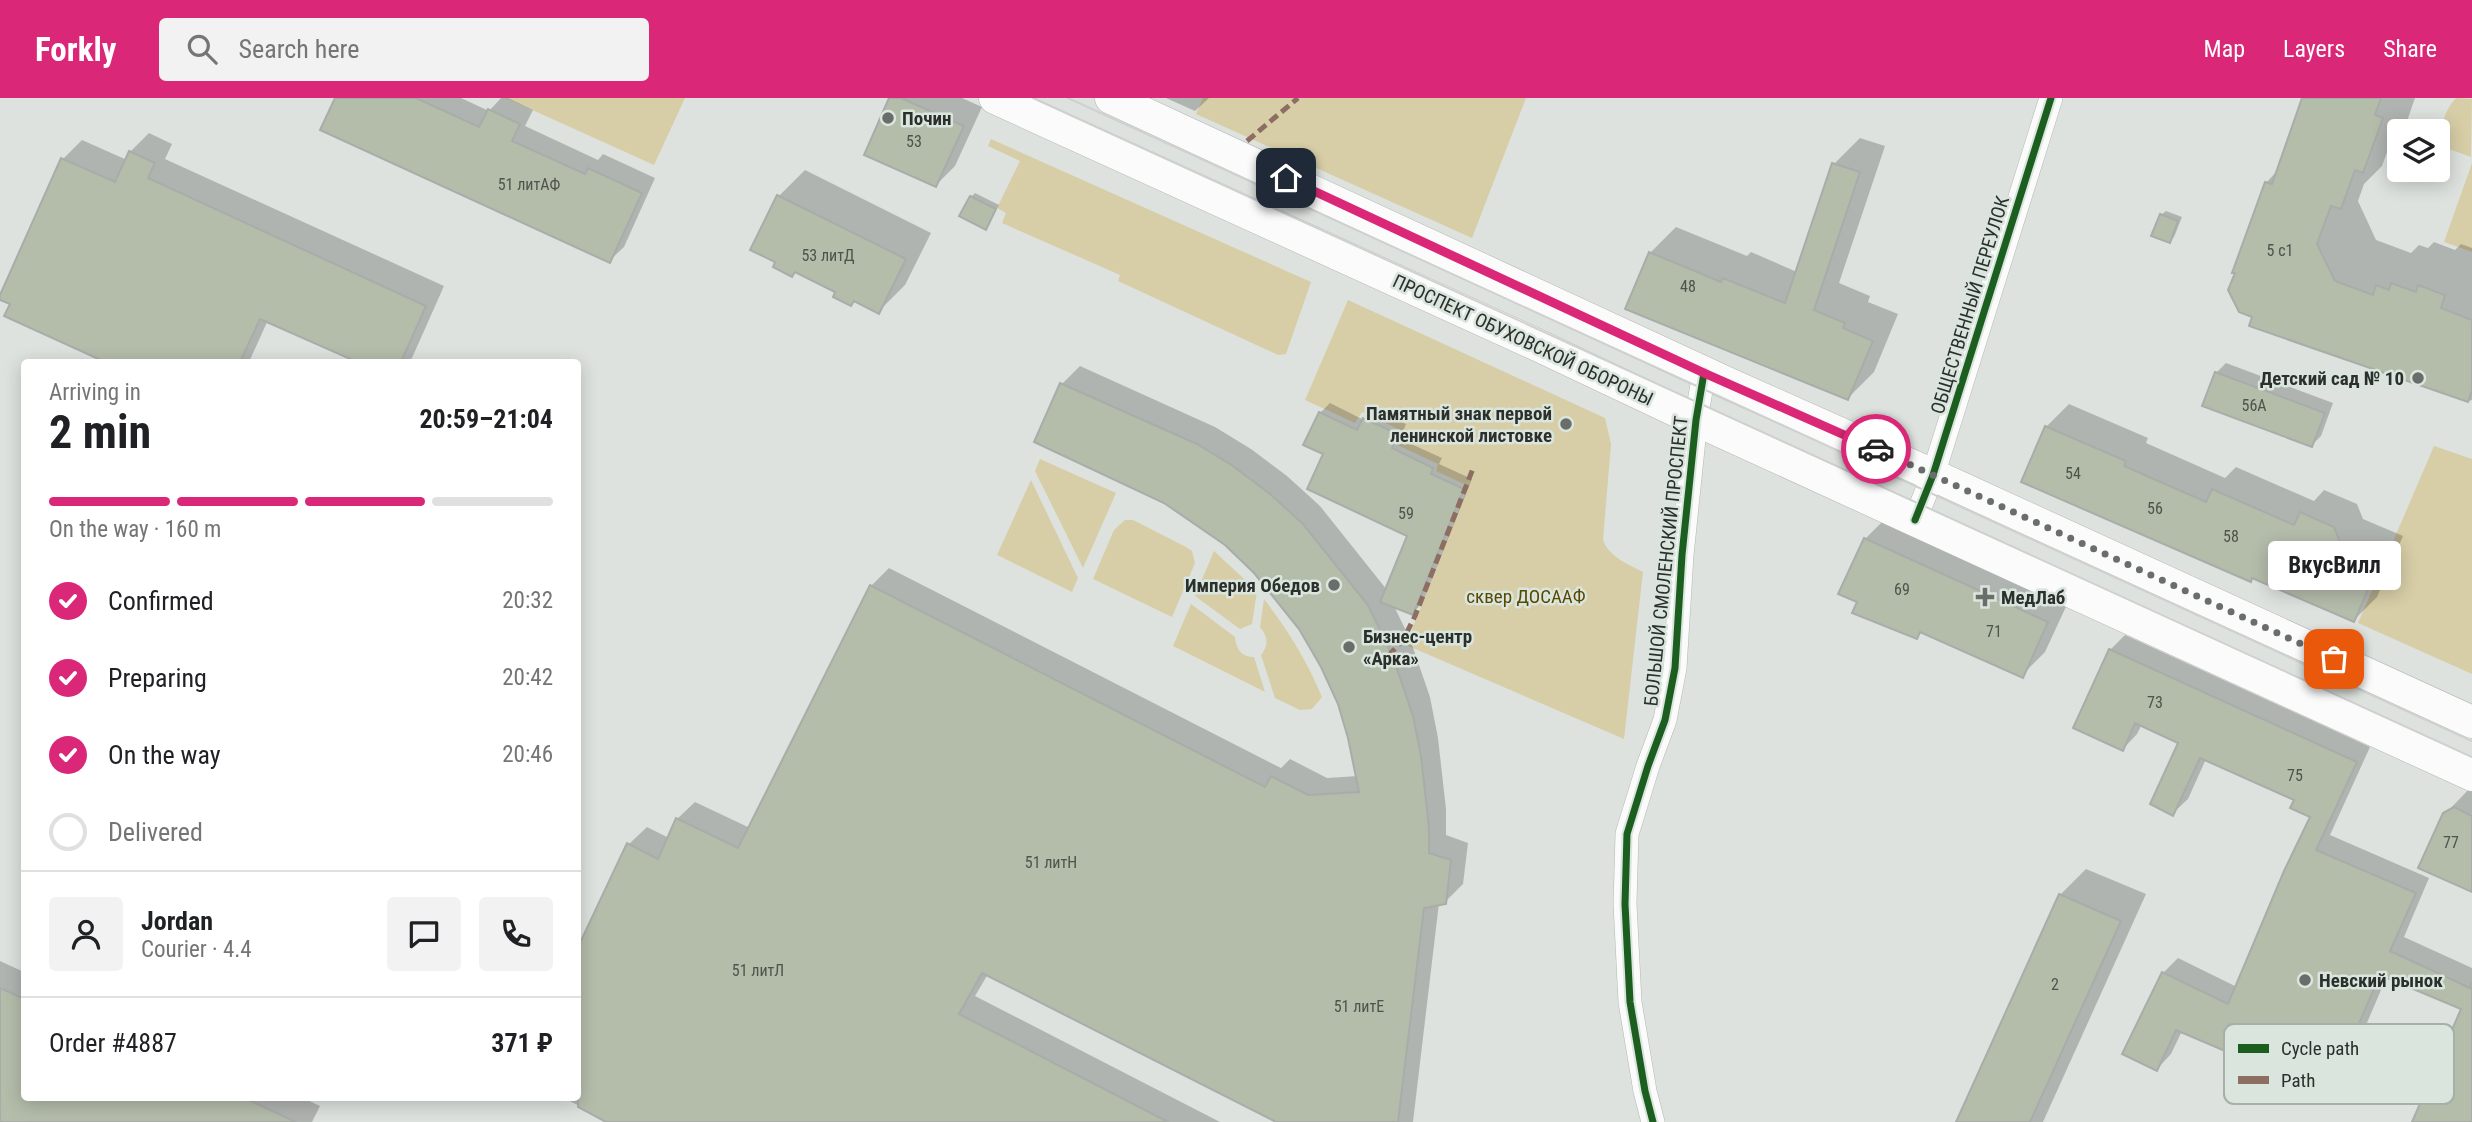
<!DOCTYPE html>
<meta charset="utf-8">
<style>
body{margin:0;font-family:"Roboto Condensed",sans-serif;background:#f2f2f2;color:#202124;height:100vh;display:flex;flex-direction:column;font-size:26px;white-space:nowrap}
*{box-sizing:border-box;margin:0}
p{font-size:23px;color:#757577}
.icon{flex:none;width:38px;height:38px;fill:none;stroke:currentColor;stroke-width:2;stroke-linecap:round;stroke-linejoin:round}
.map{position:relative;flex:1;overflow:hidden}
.drawer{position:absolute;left:21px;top:261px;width:560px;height:742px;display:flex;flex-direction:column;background:#fff;border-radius:7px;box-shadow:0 4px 18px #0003}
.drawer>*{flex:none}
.controls{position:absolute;left:2387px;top:21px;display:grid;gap:14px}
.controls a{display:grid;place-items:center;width:63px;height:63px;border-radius:7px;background:#fff;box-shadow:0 4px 18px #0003;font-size:35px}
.pin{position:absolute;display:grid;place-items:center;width:60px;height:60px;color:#fff;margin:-30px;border-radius:14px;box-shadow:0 4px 10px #0006}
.courier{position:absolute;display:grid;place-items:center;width:70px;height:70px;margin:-35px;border:5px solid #db2777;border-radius:50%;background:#fff;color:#222;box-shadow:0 2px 9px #0007}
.bubble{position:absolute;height:49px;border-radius:7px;background:#fff;box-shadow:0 4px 18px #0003;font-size:23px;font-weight:700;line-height:49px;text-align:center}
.headline em{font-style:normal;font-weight:700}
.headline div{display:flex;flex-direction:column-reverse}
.headline{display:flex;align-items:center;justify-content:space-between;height:119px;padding:0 28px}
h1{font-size:46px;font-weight:700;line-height:52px}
.bar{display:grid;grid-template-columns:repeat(4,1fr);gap:10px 7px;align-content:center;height:84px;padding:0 28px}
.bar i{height:9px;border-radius:5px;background:#e0e0e0}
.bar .selected{background:#db2777}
.bar p{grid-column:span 4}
.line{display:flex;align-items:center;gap:18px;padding:0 28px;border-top:2px solid #e0e0e0}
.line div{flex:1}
.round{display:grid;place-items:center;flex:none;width:74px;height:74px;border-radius:7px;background:#f2f2f2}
ol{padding:0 28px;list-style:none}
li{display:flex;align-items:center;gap:21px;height:77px}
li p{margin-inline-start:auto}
li .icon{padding:7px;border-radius:50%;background:#db2777;color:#fff;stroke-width:4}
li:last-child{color:#757577}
li i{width:38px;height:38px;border:4px solid #e0e0e0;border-radius:50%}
header{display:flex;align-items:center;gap:42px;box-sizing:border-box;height:98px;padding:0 35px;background:#db2777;color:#fff}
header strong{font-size:33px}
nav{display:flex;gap:38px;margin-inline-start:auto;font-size:24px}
.search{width:490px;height:63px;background:#f2f2f2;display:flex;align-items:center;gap:18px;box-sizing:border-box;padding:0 24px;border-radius:7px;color:#757577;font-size:26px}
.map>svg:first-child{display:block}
.green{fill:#d7cea7}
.shadow{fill:#0003}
.building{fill:#b4bcaa;stroke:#a9ada9;stroke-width:2}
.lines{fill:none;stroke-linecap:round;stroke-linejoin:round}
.minor-casing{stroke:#b4b8b5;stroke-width:24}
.secondary-casing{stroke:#b4b8b5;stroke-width:33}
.minor{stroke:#fafbfa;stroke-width:23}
.secondary{stroke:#fafbfa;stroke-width:32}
.tram{stroke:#cfd1d0;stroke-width:2}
.quiet{stroke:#8d6e63;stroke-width:5;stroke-dasharray:10 5;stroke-linecap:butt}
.cycleway-casing{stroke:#dae5dd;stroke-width:11}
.cycleway{stroke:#1b5e20;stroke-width:7}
.done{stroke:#6a6e6b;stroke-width:7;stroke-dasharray:0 12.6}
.route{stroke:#db2777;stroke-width:9}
.poi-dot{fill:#6a6e6b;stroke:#dae5dd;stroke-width:2.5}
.labels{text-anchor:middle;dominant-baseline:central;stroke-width:5;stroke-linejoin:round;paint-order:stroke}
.number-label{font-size:16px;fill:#4e534c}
.poi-label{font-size:19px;font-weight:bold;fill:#2c302d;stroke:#dae5dd;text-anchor:start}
.street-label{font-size:19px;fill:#2c302d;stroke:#dae5dd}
.park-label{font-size:19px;fill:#594800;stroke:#dae5dd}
.key{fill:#dae5dd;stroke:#a6afa8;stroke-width:2}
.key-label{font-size:19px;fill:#2c302d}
</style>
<header>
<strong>Forkly</strong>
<div class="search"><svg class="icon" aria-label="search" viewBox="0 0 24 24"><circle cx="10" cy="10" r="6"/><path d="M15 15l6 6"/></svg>Search here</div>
<nav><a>Map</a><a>Layers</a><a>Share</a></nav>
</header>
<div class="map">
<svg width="2472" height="1024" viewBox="0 0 2472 1024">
<rect width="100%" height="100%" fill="#dde2de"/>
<g class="green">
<polygon points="506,0 685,0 654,67"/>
<polygon points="1203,0 1526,0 1472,140 1196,16"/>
<path d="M 2456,0 L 2472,1 L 2471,59 L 2438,47 C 2438,33 2446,10 2456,0 Z"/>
<polygon points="991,41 1311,184 1286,256 1278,257 1118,183 1120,177 1002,125 1006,115 997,110 1020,63 988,48"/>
<polygon points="2472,65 2472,154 2444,144"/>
<path d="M 1348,202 L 1605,320 L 1611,346 L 1603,442 C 1609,459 1628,466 1643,474 L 1624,641 L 1406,547 L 1468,388 L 1436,373 L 1438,366 L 1397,347 L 1402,333 L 1362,314 L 1355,325 L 1305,302 Z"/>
<polygon points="2434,348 2472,361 2472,576 2358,525"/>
<polygon points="1040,361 1116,395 1083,470 1035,373"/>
<polygon points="1031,382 1078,480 1072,494 997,457"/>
<polygon points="1125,422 1133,422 1186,449 1192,453 1195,465 1172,519 1093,481 1114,432"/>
<polygon points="1214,453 1257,493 1252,526 1240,531 1195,498"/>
<path d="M 1264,501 C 1288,532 1307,563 1322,599 L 1312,611 L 1300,612 L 1275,600 L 1261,557 C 1269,547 1268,539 1260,529 Z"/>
<path d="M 1191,506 L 1235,539 C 1236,551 1241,559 1254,559 L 1265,594 L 1173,548 Z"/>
</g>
<g class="shadow">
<polygon points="337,0 461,0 489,13 501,0 508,0 533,12 525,28 598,62 603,56 655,80 624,149 609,163"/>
<polygon points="891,0 962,0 982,9 955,68 936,87"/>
<polygon points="1166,0 1209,0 1195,13"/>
<polygon points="2304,0 2415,0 2404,32 2399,33 2399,36 2390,46 2382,68 2364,86 2358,103 2376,142 2411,155 2419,147 2428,150 2434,144 2455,152 2461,146 2472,150 2472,302 2469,303 2251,227 2254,218 2266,85 2278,72"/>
<polygon points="149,35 172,46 165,61 444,188 412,260 407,264 361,264 268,222 249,264 110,264 6,218 63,61 82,42 127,62 130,54"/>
<polygon points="1860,40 1885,48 1839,185 1870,198 1868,204 1898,216 1874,274 1848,300 1650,155 1676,129 1747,158 1751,154 1797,174 1834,66"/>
<polygon points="805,72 931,135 905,187 879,213 855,202 851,206 838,193 779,98"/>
<polygon points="975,95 999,107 986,130 971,99"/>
<polygon points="2166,113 2182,119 2174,139 2170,143 2161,117"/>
<polygon points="2226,265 2333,305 2321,338 2312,347 2216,275"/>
<polygon points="1080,268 1215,329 1251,351 1287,378 1320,408 1387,492 1409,437 1325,356 1320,315 1330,305 1364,322 1374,311 1406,326 1400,341 1442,360 1439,366 1472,381 1422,506 1412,515 1394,508 1410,541 1430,599 1438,640 1446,711 1446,737 1468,745 1463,786 1445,804 1439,805 1413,1024 1280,1024 988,876 975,898 1220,1024 610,1024 562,999 578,999 578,853 629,746 647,729 669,740 677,721 695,704 750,730 871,488 889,470 1281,670 1290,661 1327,680 1358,678 1339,606 1322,568 1301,530 1256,474 1062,286"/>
<polygon points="2069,306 2148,340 2146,345 2225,380 2236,369 2314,403 2324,392 2357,406 2363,421 2403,438 2377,499 2354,522 2046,329"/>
<polygon points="1888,418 2070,500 2045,554 2022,577 1923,533 1917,539 1860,503 1865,441"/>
<polygon points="2125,537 2370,649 2330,737 2429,780 2404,839 2472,870 2472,1024 2414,1024 2463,910 2387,878 2343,981 2328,995 2182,933 2171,956 2157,971 2163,875 2178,860 2237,889 2312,718 2297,701 2206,661 2188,701 2173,715 2181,644 2142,626 2137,636 2123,651 2110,552"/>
<polygon points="2472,688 2472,792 2445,716"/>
<polygon points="2086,771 2146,796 2043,1024 1958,1024 2060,797"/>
<polygon points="0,863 24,874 24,999 301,999 320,1008 312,1024 0,1024"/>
</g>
<g class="building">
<polygon points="335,0 416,0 479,29 488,11 520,26 512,43 585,76 588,70 642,95 610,165 320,32"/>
<polygon points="889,0 901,0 964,28 936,89 864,57"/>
<polygon points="2302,0 2381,0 2375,17 2383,20 2363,75 2355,72 2341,111 2331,108 2317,146 2335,183 2373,197 2376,187 2389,192 2391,185 2416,194 2418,187 2445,197 2441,210 2472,222 2472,292 2468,304 2249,228 2252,219 2239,214 2228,192 2235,175 2232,175 2265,84 2272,86"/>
<polygon points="129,53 155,65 148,80 426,208 401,264 357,264 260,221 240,264 105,264 4,218 10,206 0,202 0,197 61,60 115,84"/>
<polygon points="1832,65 1860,74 1814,212 1845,225 1843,230 1873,243 1848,302 1625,211 1649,154 1721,184 1723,180 1785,205"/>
<polygon points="777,97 906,161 879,216 854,203 851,208 833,199 835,194 795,174 792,179 773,169 775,164 750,152"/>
<polygon points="970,98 996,111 986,132 959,118"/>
<polygon points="2160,116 2178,123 2170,145 2151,138"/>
<polygon points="2215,274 2325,315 2312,349 2202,308"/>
<polygon points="1060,285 1197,346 1233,368 1270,396 1303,426 1368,507 1393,559 1413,618 1421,658 1429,730 1429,755 1451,762 1446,806 1424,810 1398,1024 1276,1024 982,875 959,916 1168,1024 606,1024 578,1009 578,849 627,745 658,761 676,720 738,750 870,487 1265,689 1271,678 1308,697 1359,694 1348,640 1338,606 1321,569 1299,531 1254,475 1225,447 1164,405 1034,344"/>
<polygon points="1319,314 1357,332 1363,320 1398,336 1392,350 1433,370 1431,376 1464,391 1413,517 1380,504 1407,438 1307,391 1323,356 1303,347"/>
<polygon points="2045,328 2126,363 2124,368 2206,404 2212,391 2294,427 2300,414 2334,429 2340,444 2381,461 2354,524 2252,480 2251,484 2021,384"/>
<polygon points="1864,440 2048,524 2023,580 1920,534 1917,541 1852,515 1857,504 1838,496"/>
<polygon points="2109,551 2357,664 2316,752 2416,795 2390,853 2470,890 2472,884 2472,1024 2412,1024 2461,911 2380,877 2328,997 2176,932 2157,973 2122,956 2162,874 2228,906 2284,773 2310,719 2290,710 2294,702 2200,660 2173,718 2150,706 2178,645 2135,625 2123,653 2073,630"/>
<polygon points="2454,709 2472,718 2472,794 2418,770 2443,715"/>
<polygon points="2059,796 2121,823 2030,1024 1956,1024"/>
<polygon points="0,890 24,901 24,999 242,999 296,1024 0,1024"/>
</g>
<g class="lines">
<defs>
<g id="minor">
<polyline points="1915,422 1933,377 2051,0"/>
<polyline points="1653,1024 1645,993 1630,904 1625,806 1627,736 1648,668 1665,622 1675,570 1682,457 1696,322 1704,275"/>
</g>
<g id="secondary">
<polyline points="995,0 1533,245 1696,322 2472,677"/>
<polyline points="1111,0 1729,286 1933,377 2472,624"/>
</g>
</defs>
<use href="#minor" class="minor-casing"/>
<use href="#secondary" class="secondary-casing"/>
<use href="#minor" class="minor"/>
<use href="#secondary" class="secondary"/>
<g class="tram">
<polyline points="1033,0 2472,659"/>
<polyline points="1068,0 2472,643"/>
</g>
<g class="quiet">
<polyline points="1247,43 1298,0"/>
<polyline points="1388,558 1403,542 1415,518 1474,368"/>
</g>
<defs>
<g id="cycleway">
<polyline points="1915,422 1933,377 2051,0"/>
<polyline points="1653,1024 1645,993 1630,904 1625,806 1627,736 1648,668 1665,622 1675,570 1682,457 1696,322 1704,275"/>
</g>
</defs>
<use href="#cycleway" class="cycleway-casing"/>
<use href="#cycleway" class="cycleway"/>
</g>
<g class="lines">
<polyline class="done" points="1876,351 2334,561"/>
<polyline class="route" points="1286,80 1704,275 1876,351"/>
</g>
<g class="poi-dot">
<circle cx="888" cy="20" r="7"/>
<circle cx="2418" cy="280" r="7"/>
<circle cx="1566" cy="326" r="7"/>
<circle cx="1334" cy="487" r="7"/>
<path d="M1981.5 488.5h7v7h7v7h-7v7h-7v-7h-7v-7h7z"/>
<circle cx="1349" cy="549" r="7"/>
<circle cx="2305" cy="882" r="7"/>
</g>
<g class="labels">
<g class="number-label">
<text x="914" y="43">53</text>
<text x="529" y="86">51 литАФ</text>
<text x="2280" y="152">5 с1</text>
<text x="828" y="157">53 литД</text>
<text x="1688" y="188">48</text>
<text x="2254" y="307">56А</text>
<text x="2073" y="375">54</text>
<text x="2155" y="410">56</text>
<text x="1406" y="415">59</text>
<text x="2231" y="438">58</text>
<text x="1902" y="491">69</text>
<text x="1994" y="533">71</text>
<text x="2155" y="604">73</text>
<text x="2295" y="677">75</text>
<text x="2451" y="744">77</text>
<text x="1051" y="764">51 литН</text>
<text x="758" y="872">51 литЛ</text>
<text x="2055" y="886">2</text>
<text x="1359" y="908">51 литЕ</text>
</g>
<g class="poi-label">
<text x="902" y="20">Почин</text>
<text x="2404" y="280" text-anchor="end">Детский сад № 10</text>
<text x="1552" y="315" text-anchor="end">Памятный знак первой<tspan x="1552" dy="22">ленинской листовке</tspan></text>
<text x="1320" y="487" text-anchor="end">Империя Обедов</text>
<text x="2001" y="499">МедЛаб</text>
<text x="1363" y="538">Бизнес-центр<tspan x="1363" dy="22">«Арка»</tspan></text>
<text x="2319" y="882">Невский рынок</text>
</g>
<g class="street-label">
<text transform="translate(1970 207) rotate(-73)">ОБЩЕСТВЕННЫЙ ПЕРЕУЛОК</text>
<text transform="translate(1523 242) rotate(25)">ПРОСПЕКТ ОБУХОВСКОЙ ОБОРОНЫ</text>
<text transform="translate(1666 463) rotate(-84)">БОЛЬШОЙ СМОЛЕНСКИЙ ПРОСПЕКТ</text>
</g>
<g class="park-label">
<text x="1526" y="498">сквер ДОСААФ</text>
</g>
</g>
<rect x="2224" y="926" width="230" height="80" rx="10" class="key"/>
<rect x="2238" y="946" width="31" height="9" fill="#1b5e20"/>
<rect x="2238" y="978" width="31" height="8" fill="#8d6e63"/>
<g class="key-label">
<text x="2281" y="957">Cycle path</text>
<text x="2281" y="989">Path</text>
</g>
</svg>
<div class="controls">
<a><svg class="icon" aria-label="layers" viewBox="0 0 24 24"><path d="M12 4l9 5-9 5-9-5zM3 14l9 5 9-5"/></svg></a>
</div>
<div class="pin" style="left:2334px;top:561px;background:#ea580c"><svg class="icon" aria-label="bag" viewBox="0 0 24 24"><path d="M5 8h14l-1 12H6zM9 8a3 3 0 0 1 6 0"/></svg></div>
<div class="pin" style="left:1286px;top:80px;background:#1f2937"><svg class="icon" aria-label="home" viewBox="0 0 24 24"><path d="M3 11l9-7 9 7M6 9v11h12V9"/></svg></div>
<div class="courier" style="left:1876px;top:351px"><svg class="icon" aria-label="car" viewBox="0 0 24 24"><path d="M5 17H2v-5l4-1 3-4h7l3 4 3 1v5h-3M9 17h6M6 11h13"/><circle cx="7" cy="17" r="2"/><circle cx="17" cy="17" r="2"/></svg></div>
<div class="bubble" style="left:2268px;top:443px;width:133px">ВкусВилл</div>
<section class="drawer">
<div class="headline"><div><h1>2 min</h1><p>Arriving in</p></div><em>20:59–21:04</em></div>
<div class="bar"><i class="selected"></i><i class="selected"></i><i class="selected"></i><i></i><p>On the way · 160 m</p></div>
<ol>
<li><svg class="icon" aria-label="check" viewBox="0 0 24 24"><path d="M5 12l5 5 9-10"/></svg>Confirmed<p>20:32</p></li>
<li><svg class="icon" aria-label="check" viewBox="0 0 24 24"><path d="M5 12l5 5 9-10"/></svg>Preparing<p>20:42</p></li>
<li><svg class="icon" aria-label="check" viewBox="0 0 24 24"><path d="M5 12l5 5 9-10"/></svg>On the way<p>20:46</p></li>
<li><i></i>Delivered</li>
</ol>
<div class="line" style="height:126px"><a class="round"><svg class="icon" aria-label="person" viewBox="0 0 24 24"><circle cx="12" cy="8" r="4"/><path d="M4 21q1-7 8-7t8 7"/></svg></a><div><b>Jordan</b><p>Courier · 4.4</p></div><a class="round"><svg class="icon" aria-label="chat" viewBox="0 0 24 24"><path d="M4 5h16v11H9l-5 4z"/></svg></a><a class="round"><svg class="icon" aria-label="phone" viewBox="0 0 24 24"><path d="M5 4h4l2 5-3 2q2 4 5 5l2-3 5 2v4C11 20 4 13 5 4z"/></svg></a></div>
<div class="line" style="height:91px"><div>Order #4887</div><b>371 ₽</b></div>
</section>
</div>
